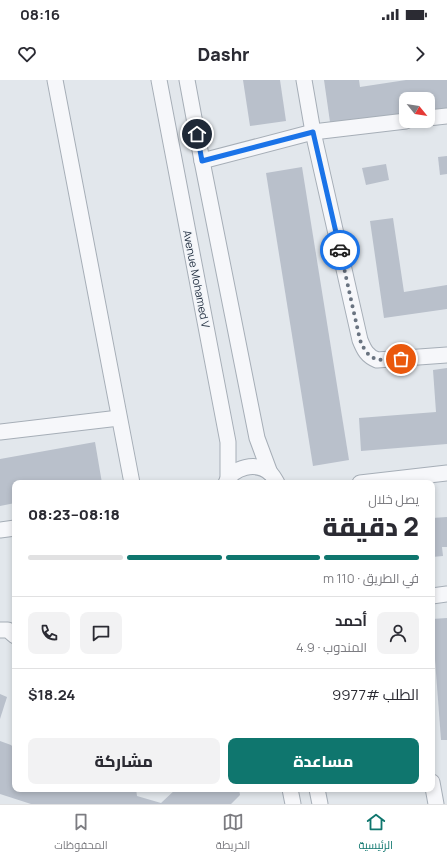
<!DOCTYPE html>
<html lang="ar">
<meta charset="utf-8">
<style>
body{margin:0;font-family:Manrope,Cairo,sans-serif;background:#f2f2f3;color:#2b2b33;direction:rtl;height:100vh;display:flex;flex-direction:column;font-size:15px;white-space:nowrap}
*{box-sizing:border-box;margin:0}
p{font-size:13px;color:#7c7c81}
.icon{flex:none;width:22px;height:22px;fill:none;stroke:currentColor;stroke-width:2;stroke-linecap:round;stroke-linejoin:round}
.map{position:relative;flex:1;overflow:hidden;direction:ltr}
.details{position:absolute;left:12px;top:400px;width:423px;height:312px;display:flex;flex-direction:column;background:#fff;border-radius:8px;box-shadow:0 2px 6px #0003;direction:rtl}
.details>*{flex:none}
.needle{width:26px;rotate:120deg}
.buttons{position:absolute;left:399px;top:12px;display:grid;gap:8px}
.buttons a{display:grid;place-items:center;width:36px;height:36px;border-radius:8px;background:#fff;box-shadow:0 2px 6px #0003;font-size:20px}
.pin{position:absolute;display:grid;place-items:center;width:34px;height:34px;color:#fff;margin:-17px;border:2px solid #fff;border-radius:50%;box-shadow:0 1px 4px #0007}
.courier{position:absolute;display:grid;place-items:center;width:40px;height:40px;margin:-20px;border:3px solid #1a73e8;border-radius:50%;background:#fff;color:#222;box-shadow:0 1px 5px #0007}
.overview em{font-style:normal;font-weight:800}
.overview div{display:flex;flex-direction:column-reverse}
.overview{display:flex;align-items:center;justify-content:space-between;height:68px;padding:0 16px}
h1{font-size:26px;font-weight:800;line-height:30px}
.bar{display:grid;grid-template-columns:repeat(4,1fr);gap:6px 4px;align-content:center;height:48px;padding:0 16px}
.bar i{height:5px;border-radius:3px;background:#e1e1e2}
.bar .current{background:#0f766e}
.bar p{grid-column:span 4}
.line{display:flex;align-items:center;gap:10px;padding:0 16px;border-top:1px solid #e1e1e2}
.line div{flex:1}
.round{display:grid;place-items:center;flex:none;width:42px;height:42px;border-radius:8px;background:#f2f2f3}
.cta{display:flex;gap:8px;margin-top:auto;padding:8px 16px}
.cta a{flex:1;height:46px;border-radius:8px;background:#0f766e;color:#fff;font-size:16px;font-weight:800;line-height:46px;text-align:center}
.cta a+a{background:#f2f2f3;color:#2b2b33}
.status{display:flex;justify-content:space-between;align-items:center;height:28px;padding:0 20px;background:#fff;direction:ltr}
.status svg{height:11px;fill:currentColor}
header{display:flex;justify-content:space-between;align-items:center;height:52px;padding:0 16px;background:#fff;font-size:18px;font-weight:800}
.menu{display:flex;justify-content:space-around;align-items:center;height:56px;border-top:1px solid #e1e1e2;background:#fff;font-size:11px;color:#7c7c81}
.menu a{display:grid;justify-items:center;gap:2px}
.menu .current{color:#0f766e}
.map>svg:first-child{display:block}
.building{fill:#b9c0cb}
.lines{fill:none;stroke-linecap:round;stroke-linejoin:round}
.minor-casing{stroke:#a6aeb7;stroke-width:17}
.minor{stroke:#f6f7fa;stroke-width:15}
.done{stroke:#697380;stroke-width:4;stroke-dasharray:0 7.2}
.route{stroke:#1a73e8;stroke-width:5}
.labels{text-anchor:middle;dominant-baseline:central;stroke-width:3;stroke-linejoin:round;paint-order:stroke}
.street-label{font-size:11px;fill:#283546;stroke:#f2f5f9}
</style>
<div class="status"><b>08:16</b><svg viewBox="0 0 49 12"><path d="M0 12V9h3v3zM5 12V6h3v6zM10 12V3h3v9zM15 12V0h3v12zM26 1h20v11H26zM47 4h2v5h-2z"/></svg></div>
<header><svg class="icon" aria-label="forward" viewBox="0 0 24 24"><path d="M9 5l7 7-7 7"/></svg>Dashr<svg class="icon" aria-label="heart" viewBox="0 0 24 24"><path d="M12 20l-8-8c-3-5 5-10 8-4 3-6 11-1 8 4z"/></svg></header>
<div class="map">
<svg width="447" height="724" viewBox="0 0 447 724">
<rect width="100%" height="100%" fill="#e2e7ec"/>
<g class="building">
<polygon points="243,0 280,0 286,41 250,46"/>
<polygon points="324,0 359,0 360,7 406,0 447,0 447,29 428,32 428,19 406,19 406,39 331,49"/>
<polygon points="447,76 447,94 440,95 438,77"/>
<polygon points="386,84 389,100 366,105 362,88"/>
<polygon points="302,87 349,380 313,386 266,93"/>
<polygon points="393,138 404,212 447,205 447,229 384,238 370,141"/>
<polygon points="447,288 447,364 361,371 359,338 436,332 433,290"/>
<polygon points="95,362 102,403 15,403 15,423 0,426 0,379"/>
<polygon points="447,437 447,467 442,467 443,476 432,477 432,438"/>
<polygon points="447,538 447,660 441,660 432,539"/>
<polygon points="0,614 7,617 0,639"/>
<polygon points="0,661 11,665 15,669 15,709 136,709 137,716 161,723 176,709 239,709 240,715 231,724 31,724 0,714"/>
</g>
<g class="lines">
<defs>
<g id="minor">
<polyline points="55,0 132,403"/>
<polyline points="159,0 228,362 228,399"/>
<polyline points="187,0 202,81 257,358 270,393"/>
<path d="M 304,0 L 313,52 L 360,260 C 364,270 367,276 377,280 L 447,275"/>
<polyline points="428,38 447,36"/>
<polyline points="202,81 313,52 406,41"/>
<polyline points="0,352 119,338"/>
<path d="M 226,403 C 233,387 256,381 270,393 C 273,395 275,400 277,403"/>
<polyline points="360,403 447,393"/>
<polyline points="0,450 15,448"/>
<polyline points="432,516 447,514"/>
<polyline points="0,550 8,550 15,556"/>
<polyline points="432,702 436,724"/>
<polyline points="290,709 293,724"/>
<polyline points="317,709 320,724"/>
</g>
</defs>
<use href="#minor" class="minor-casing"/>
<use href="#minor" class="minor"/>
</g>
<g class="lines">
<path class="done" d="M 340,170 L 360,260 C 369,283 380,281 401,279"/>
<polyline class="route" points="197,54 202,81 313,52 340,170"/>
</g>
<g class="labels">
<g class="street-label">
<text transform="translate(197 199) rotate(79)">Avenue Mohamed V</text>
</g>
</g>
</svg>
<div class="buttons">
<a><svg class="needle" viewBox="-14 -14 28 28"><path d="M0-13l5 13h-10z" fill="#e53935"/><path d="M0 13l5-13h-10z" fill="#7c7c81"/></svg></a>
</div>
<div class="pin" style="left:401px;top:279px;background:#ea580c"><svg class="icon" aria-label="bag" viewBox="0 0 24 24"><path d="M5 8h14l-1 12H6zM9 8a3 3 0 0 1 6 0"/></svg></div>
<div class="pin" style="left:197px;top:54px;background:#1f2937"><svg class="icon" aria-label="home" viewBox="0 0 24 24"><path d="M3 11l9-7 9 7M6 9v11h12V9"/></svg></div>
<div class="courier" style="left:340px;top:170px"><svg class="icon" aria-label="car" viewBox="0 0 24 24"><path d="M5 17H2v-5l4-1 3-4h7l3 4 3 1v5h-3M9 17h6M6 11h13"/><circle cx="7" cy="17" r="2"/><circle cx="17" cy="17" r="2"/></svg></div>
<section class="details">
<div class="overview"><div><h1>2 دقيقة</h1><p>يصل خلال</p></div><em>08:18–08:23</em></div>
<div class="bar"><i class="current"></i><i class="current"></i><i class="current"></i><i></i><p>في الطريق · 110 m</p></div>
<div class="line" style="height:72px"><a class="round"><svg class="icon" aria-label="person" viewBox="0 0 24 24"><circle cx="12" cy="8" r="4"/><path d="M4 21q1-7 8-7t8 7"/></svg></a><div><b>أحمد</b><p>المندوب · 4.9</p></div><a class="round"><svg class="icon" aria-label="chat" viewBox="0 0 24 24"><path d="M4 5h16v11H9l-5 4z"/></svg></a><a class="round"><svg class="icon" aria-label="phone" viewBox="0 0 24 24"><path d="M5 4h4l2 5-3 2q2 4 5 5l2-3 5 2v4C11 20 4 13 5 4z"/></svg></a></div>
<div class="line" style="height:52px"><div>الطلب #9977</div><b>$18.24</b></div>
<div class="cta"><a>مساعدة</a><a>مشاركة</a></div>
</section>
</div>
<nav class="menu">
<a class="current"><svg class="icon" aria-label="home" viewBox="0 0 24 24"><path d="M3 11l9-7 9 7M6 9v11h12V9"/></svg>الرئيسية</a>
<a><svg class="icon" aria-label="map" viewBox="0 0 24 24"><path d="M3 6l6-2 6 2 6-2v14l-6 2-6-2-6 2zM9 4v14M15 6v14"/></svg>الخريطة</a>
<a><svg class="icon" aria-label="saved" viewBox="0 0 24 24"><path d="M7 4h10v16l-5-4-5 4z"/></svg>المحفوظات</a>
</nav>
